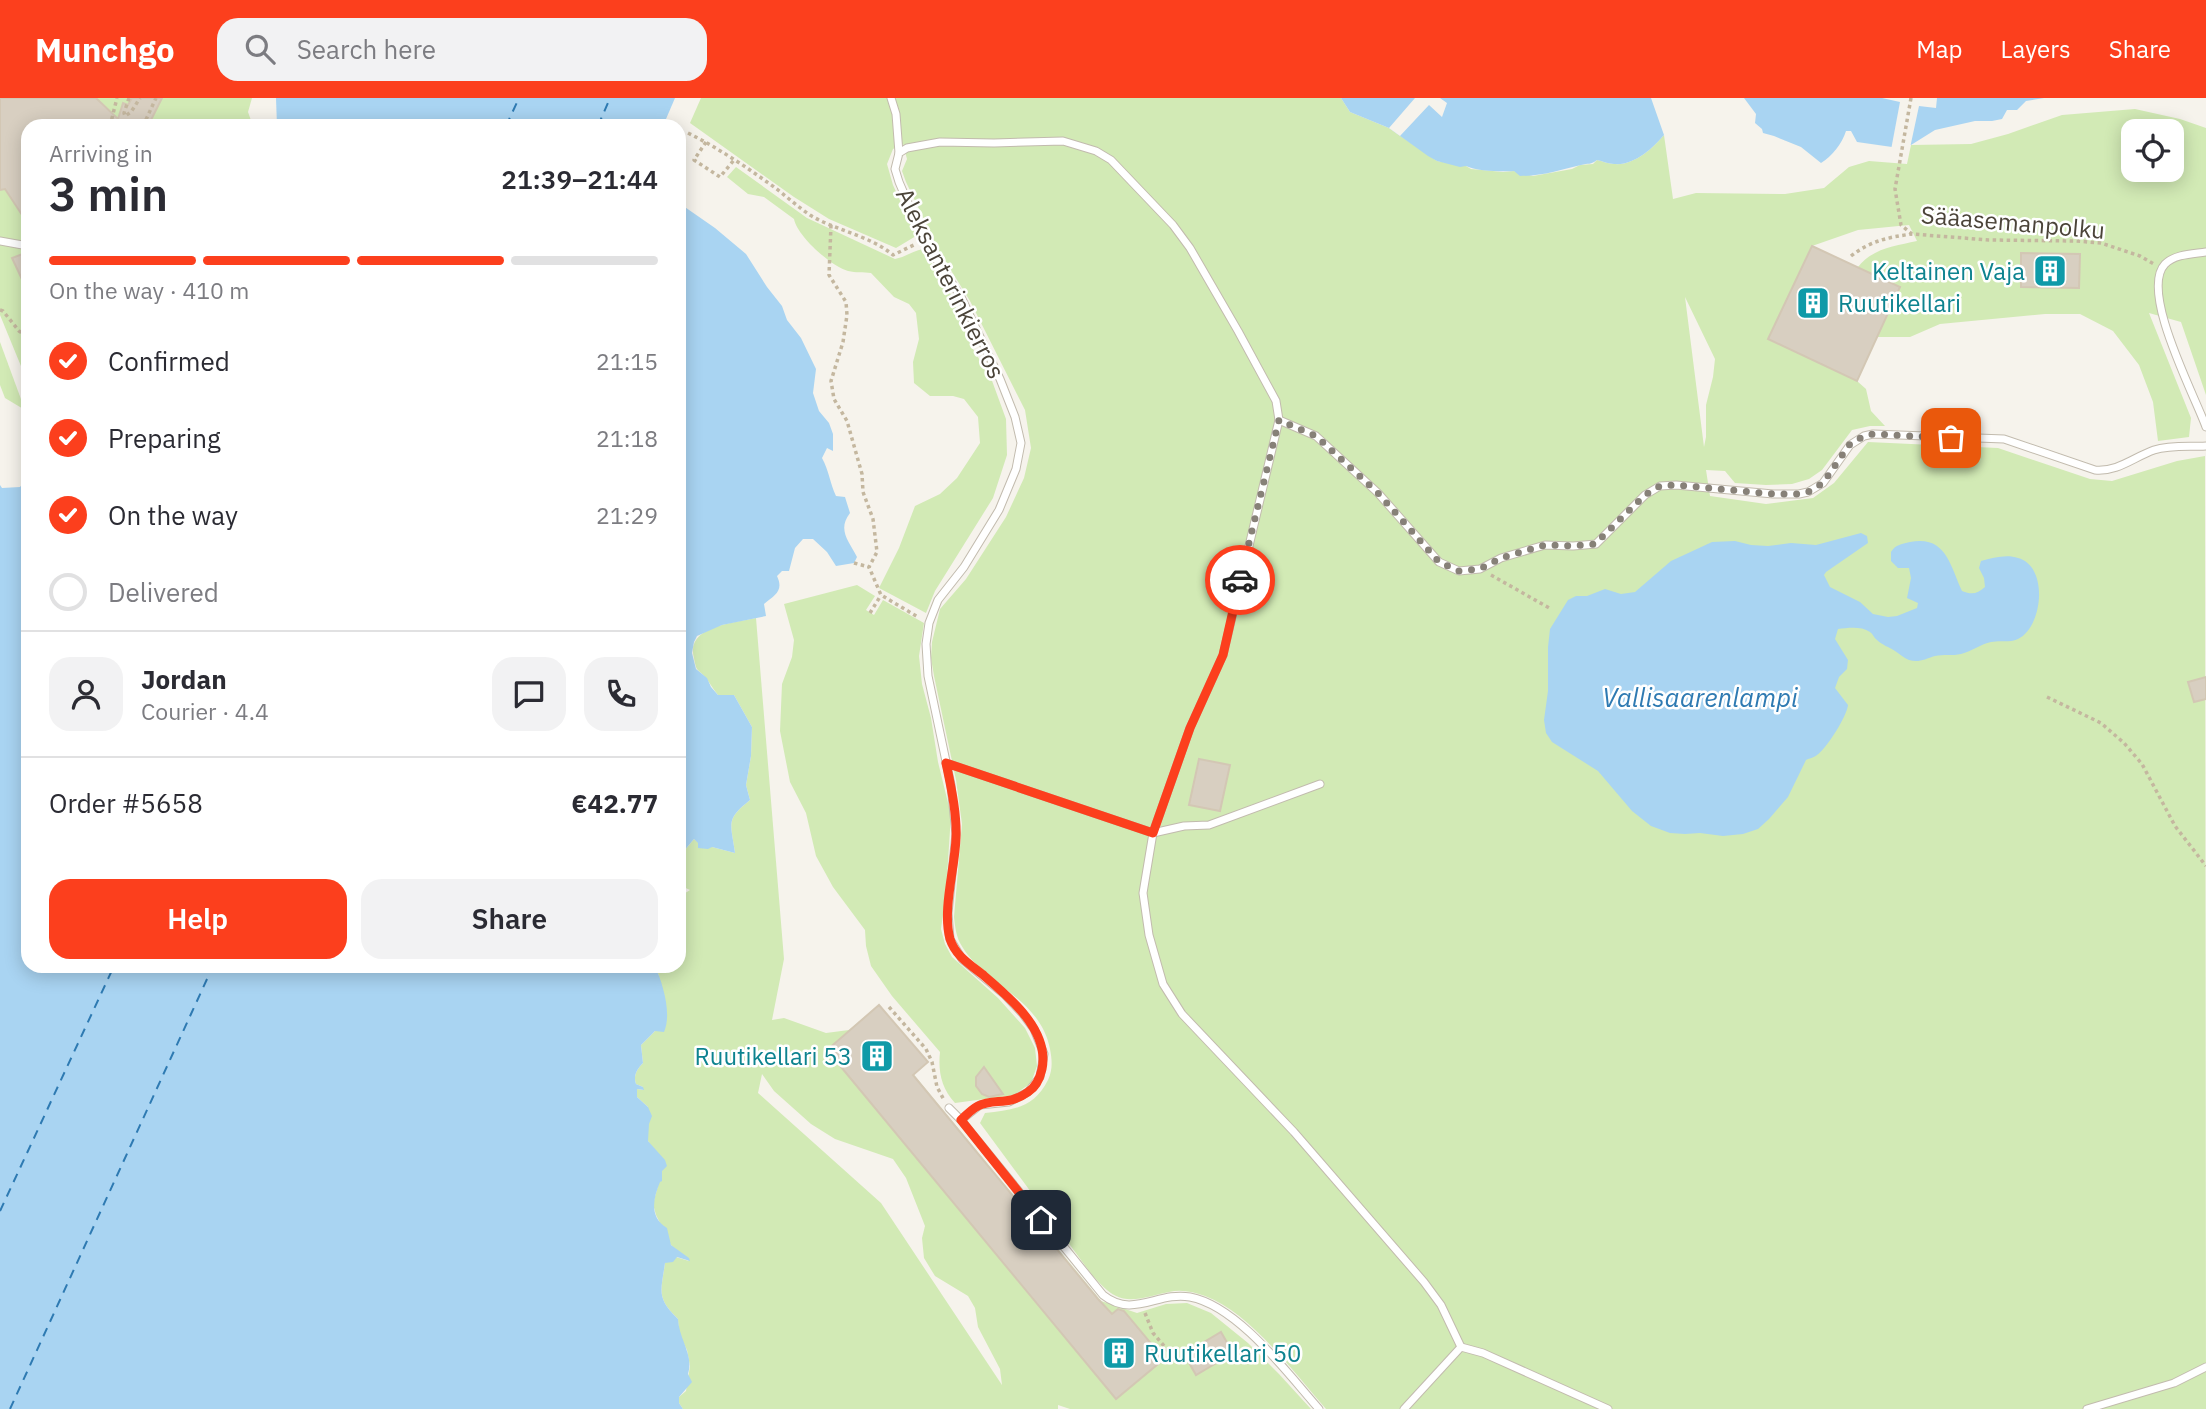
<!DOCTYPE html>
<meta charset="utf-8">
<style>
body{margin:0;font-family:"IBM Plex Sans",sans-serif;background:#f2f2f3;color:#2b2b33;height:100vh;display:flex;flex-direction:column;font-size:26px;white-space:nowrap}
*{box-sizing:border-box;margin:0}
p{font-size:23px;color:#7c7c81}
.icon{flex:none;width:38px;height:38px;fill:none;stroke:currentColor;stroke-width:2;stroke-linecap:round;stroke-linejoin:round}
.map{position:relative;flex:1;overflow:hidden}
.drawer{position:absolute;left:21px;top:21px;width:665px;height:854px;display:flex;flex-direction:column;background:#fff;border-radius:21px;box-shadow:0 4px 18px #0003}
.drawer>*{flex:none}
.fabs{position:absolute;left:2121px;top:21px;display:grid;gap:14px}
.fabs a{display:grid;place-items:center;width:63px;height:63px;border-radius:14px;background:#fff;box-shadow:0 4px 18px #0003;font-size:35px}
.pin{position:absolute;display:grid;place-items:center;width:60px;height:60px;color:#fff;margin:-30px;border-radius:14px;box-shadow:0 4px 10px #0006}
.courier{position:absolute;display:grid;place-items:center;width:70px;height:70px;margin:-35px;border:5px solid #fc3f1d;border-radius:50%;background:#fff;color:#222;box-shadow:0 2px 9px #0007}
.headline em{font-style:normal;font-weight:600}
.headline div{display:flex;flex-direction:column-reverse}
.headline{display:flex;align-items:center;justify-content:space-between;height:119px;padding:0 28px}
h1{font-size:46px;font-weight:600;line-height:52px}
.bar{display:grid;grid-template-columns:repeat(4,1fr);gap:10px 7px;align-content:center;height:84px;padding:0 28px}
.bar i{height:9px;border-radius:5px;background:#e1e1e2}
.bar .selected{background:#fc3f1d}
.bar p{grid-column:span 4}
.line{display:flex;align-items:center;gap:18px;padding:0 28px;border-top:2px solid #e1e1e2}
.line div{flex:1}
.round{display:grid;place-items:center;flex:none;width:74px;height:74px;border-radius:21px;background:#f2f2f3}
ol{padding:0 28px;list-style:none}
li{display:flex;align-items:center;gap:21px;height:77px}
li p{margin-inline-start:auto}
li .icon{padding:7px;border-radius:50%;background:#fc3f1d;color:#fff;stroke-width:4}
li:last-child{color:#7c7c81}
li i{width:38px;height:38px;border:4px solid #e1e1e2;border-radius:50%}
.primary-button{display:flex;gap:14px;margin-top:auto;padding:14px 28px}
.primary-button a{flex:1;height:80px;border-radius:21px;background:#fc3f1d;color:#fff;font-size:28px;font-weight:600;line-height:80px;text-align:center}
.primary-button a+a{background:#f2f2f3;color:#2b2b33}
header{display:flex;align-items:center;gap:42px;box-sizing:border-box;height:98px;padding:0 35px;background:#fc3f1d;color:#fff}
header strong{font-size:33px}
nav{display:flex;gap:38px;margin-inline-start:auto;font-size:24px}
.search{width:490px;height:63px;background:#f2f2f3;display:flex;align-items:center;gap:18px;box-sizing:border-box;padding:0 24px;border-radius:21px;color:#7c7c81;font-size:26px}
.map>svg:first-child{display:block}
.green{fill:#d2eab5;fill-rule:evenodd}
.water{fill:#a9d4f2}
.pier{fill:#f6f3ec}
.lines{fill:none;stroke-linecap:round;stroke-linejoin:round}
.ferry{stroke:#2e7ab2;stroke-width:2;stroke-dasharray:9 7;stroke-linecap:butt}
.building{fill:#d8cfc1;stroke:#d3c7b4;stroke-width:2}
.service-casing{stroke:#c2bbae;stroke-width:9}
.path{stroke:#c4b79f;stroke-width:3.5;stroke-dasharray:3.5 3.5;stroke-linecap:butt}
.service{stroke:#fff;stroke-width:7}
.done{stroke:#878178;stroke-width:7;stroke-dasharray:0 12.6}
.route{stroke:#fc3f1d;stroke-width:9}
.labels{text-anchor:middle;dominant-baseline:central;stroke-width:5;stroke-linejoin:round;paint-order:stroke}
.street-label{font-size:24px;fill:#4b4439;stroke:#fff}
.culture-label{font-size:24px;fill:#0d838f;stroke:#fff;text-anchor:end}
.water-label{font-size:26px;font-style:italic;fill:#2e7ab2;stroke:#fff}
</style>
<header>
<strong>Munchgo</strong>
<div class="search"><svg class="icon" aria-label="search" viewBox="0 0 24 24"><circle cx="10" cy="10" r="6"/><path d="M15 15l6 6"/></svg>Search here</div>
<nav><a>Map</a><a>Layers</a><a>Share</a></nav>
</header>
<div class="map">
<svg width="2206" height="1311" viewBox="0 0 2206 1311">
<rect width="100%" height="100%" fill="#f6f3ec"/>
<g class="green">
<polygon points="0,0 252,0 248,14 253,28 28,28 28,279 26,273 23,273 0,217"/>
<path d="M 701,0 L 1341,0 L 1350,14 L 1389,30 L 1437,63 L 1466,68 L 1471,71 L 1503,74 L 1514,73 L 1533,78 L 1572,71 L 1580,67 L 1593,66 L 1597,62 C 1602,63 1609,66 1614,66 C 1634,68 1653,50 1664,37 L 1673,101 L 1696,95 L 1785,96 L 1824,90 L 1849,69 L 1869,63 L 1907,66 L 1911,47 L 1971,46 L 2008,36 L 2062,17 L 2135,11 L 2180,21 L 2206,30 L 2206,297 L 2181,224 L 2149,215 L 2191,320 L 2189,339 L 2158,343 L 2153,304 L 2139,267 L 2113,233 L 2080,216 L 2045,216 L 1940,226 L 1910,239 L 1877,239 L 1867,174 L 1858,169 C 1873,150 1895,148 1917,143 L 1909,127 L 1858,132 L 1812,148 L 1768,241 L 1857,283 L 1866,291 L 1871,313 L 1885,328 L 1870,328 L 1852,332 L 1822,372 L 1809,381 L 1792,386 L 1766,387 L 1735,385 L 1725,373 L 1706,372 L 1710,398 L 1766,406 L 1813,400 L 1834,385 L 1868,344 L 1998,350 L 2090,381 L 2112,383 L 2177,363 L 2205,358 L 2206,1311 L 1326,1311 C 1294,1275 1251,1215 1205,1198 C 1194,1194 1181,1191 1169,1194 C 1152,1197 1132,1206 1116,1198 C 1107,1194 1099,1184 1092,1177 L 980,1025 L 985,1015 C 1013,1012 1034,1010 1048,982 C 1053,971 1052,962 1050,951 C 1040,899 982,886 960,845 C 956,837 955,828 954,819 L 962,726 L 956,682 L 934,578 L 931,560 L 932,544 L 940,511 L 966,481 L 1006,419 L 1024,380 L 1031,350 L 1025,312 L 970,203 L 939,153 L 906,84 L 902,73 L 907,61 L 903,46 L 893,51 L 887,66 L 893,87 L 916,138 L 896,150 L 829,121 L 794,99 L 690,25 ZM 2133,33 L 2172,33 L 2172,72 L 2133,72 ZM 1685,199 L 1715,261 L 1713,279 L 1706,307 L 1706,339 L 1704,349 Z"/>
<path d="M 736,69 L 807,120 L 895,161 C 905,159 913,153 923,151 L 950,195 L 971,248 L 991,280 L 1006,321 L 1007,357 L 993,400 L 935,493 L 926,515 L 879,490 L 899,450 L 915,408 L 940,396 L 957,380 L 980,345 L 978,319 L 964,301 L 953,298 L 930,298 L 914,285 L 913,264 L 919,241 L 916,215 L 909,206 L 894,199 L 871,175 C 863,174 856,175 848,173 C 832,169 797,138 794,121 L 764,99 L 748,96 L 727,79 Z"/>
<polygon points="0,244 25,312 5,300 0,287"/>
<path d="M 857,487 L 875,498 L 866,512 L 874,517 L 883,502 L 924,525 L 919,558 L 922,586 L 931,620 L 938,664 L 951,717 L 946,794 L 941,831 L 945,846 L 952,859 L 998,900 L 1025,930 L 1035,950 L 1037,968 L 1031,985 L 1014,997 L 955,1005 C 941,990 938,973 940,954 L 892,898 L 871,868 L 866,848 L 865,832 L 833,789 L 816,758 L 806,715 L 790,684 L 780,633 L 782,586 L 792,559 L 794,542 L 784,506 Z"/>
<path d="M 756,520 L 784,861 L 772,922 L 784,920 L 826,935 L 849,932 L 879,907 L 914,977 L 1101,1203 L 1137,1215 L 1166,1206 L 1187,1205 L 1211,1215 L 1248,1245 L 1279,1276 L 1311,1311 L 1070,1311 L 1058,1307 L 1058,1311 L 683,1311 L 679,1305 L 679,1299 L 686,1293 L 690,1268 L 687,1252 L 679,1236 L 678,1221 C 656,1199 661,1194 665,1165 L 676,1159 L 689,1163 L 671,1147 L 656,1117 L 653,1106 L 662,1073 L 653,1050 L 648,1043 L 648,1009 L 637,999 L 637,991 L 643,992 L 643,989 L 636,986 C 633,978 637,971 643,965 L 641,947 L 655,933 L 659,878 L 655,868 L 679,868 L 679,799 L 690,792 L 679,787 L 679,759 L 694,741 L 699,745 L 698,749 L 712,749 L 735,755 C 731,725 725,722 750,702 L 746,687 L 751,658 L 752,629 L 734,597 L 718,597 C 713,591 710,585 705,579 C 703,576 699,574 697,571 C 696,570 694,561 694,560 C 685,528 734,525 756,520 ZM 762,976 L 774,993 L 811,1026 L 835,1041 L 893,1061 L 906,1080 L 925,1128 L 922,1140 L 924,1160 L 935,1178 L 968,1198 L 975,1210 L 978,1229 L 1000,1271 L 1002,1287 L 881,1105 L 758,995 Z"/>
</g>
<g class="water">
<polygon points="276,0 675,0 663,28 277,28"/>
<path d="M 1341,0 L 1651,0 L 1664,37 C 1653,50 1634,68 1614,66 C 1609,66 1602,63 1597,62 C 1591,67 1588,65 1581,67 C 1560,72 1543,78 1520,78 L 1514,73 C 1502,74 1476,73 1466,68 L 1460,69 L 1437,63 L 1428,58 L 1389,30 L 1350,14 Z"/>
<path d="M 1744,0 L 2044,0 L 2026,3 L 2017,12 L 2007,12 L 2002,21 L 1992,23 L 1975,23 L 1935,32 L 1911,47 L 1892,49 L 1857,44 L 1851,33 L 1846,33 C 1842,46 1832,58 1821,65 L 1801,49 L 1774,38 L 1763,35 L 1762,31 L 1755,25 L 1756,16 Z"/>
<path d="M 679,105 L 715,130 L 746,156 L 767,189 L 782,208 L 787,222 L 801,240 L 816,271 L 813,295 L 819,313 L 829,325 L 833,336 L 833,353 L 827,350 L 822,360 C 829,373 830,385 836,398 L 845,399 L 850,415 C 837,432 849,443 857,459 L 854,465 L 836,468 L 827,454 L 813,441 L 803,441 L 795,450 L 789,473 L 782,473 L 777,478 C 784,493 775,497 764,506 L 766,518 L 722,527 L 697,538 L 694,544 L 692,555 L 696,571 L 707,580 L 711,589 L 718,597 L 734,597 L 752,629 L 751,658 L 746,687 L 750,702 C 725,722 731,725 735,755 L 712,749 L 708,751 L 698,750 L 698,745 L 694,741 L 679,759 Z"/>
<path d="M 28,379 L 28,868 L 655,868 C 663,886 672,916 664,934 L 655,933 L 641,947 L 643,965 C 637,971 633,978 636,986 L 643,989 L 644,992 L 637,991 L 637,999 L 648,1009 L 652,1018 L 649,1026 L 648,1043 L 665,1062 L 667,1068 L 662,1073 L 662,1083 L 660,1084 C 653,1101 649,1119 667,1130 L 671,1147 L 689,1160 L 690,1163 L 677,1159 L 673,1164 L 665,1165 C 661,1194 656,1199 678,1221 C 679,1242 694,1256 688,1276 L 692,1284 L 679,1299 L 679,1305 L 683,1311 L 0,1311 L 0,387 L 2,390 L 20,389 Z"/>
<path d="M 1861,435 L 1867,438 L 1868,445 L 1826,474 L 1824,477 L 1830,489 L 1860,504 L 1873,516 L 1888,519 L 1897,518 L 1917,510 L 1918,505 L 1907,500 L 1911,480 L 1909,470 L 1898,470 L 1891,463 L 1891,454 C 1895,447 1901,446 1910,444 C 1946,437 1950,467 1962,493 C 1972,497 1977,496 1985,489 L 1984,480 L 1979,470 L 1981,463 C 1993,460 2006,456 2018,460 C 2049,468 2043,529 2018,541 C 2009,545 2001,542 1991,544 C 1981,546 1972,553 1961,556 C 1953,558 1943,556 1935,558 C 1925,561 1919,565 1909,562 C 1904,560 1900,556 1895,553 C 1889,549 1882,547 1877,542 C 1874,540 1873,536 1870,534 C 1861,528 1848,530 1838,531 L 1835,541 L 1848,562 L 1847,571 L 1839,579 L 1835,590 L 1848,607 C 1847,618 1827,650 1817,657 C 1815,659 1808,661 1806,662 L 1788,699 L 1769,721 L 1758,731 L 1743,736 L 1723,738 L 1700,735 L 1685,736 L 1670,735 L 1651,728 L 1632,713 L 1598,673 L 1552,644 L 1546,635 L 1544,622 L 1548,593 L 1548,549 L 1550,531 L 1568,502 L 1576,498 L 1587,498 L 1605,491 L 1621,496 L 1635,494 L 1671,463 L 1712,444 L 1735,443 L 1751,447 L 1768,448 L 1791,445 L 1816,447 Z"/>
</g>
<g class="pier">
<polygon points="1415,0 1440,0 1447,5 1442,19 1429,7 1400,38 1389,30"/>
<polygon points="1882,0 1937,0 1936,10 1919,8 1910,50 1891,52 1900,4"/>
</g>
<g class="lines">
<g class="ferry">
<polyline points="506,28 519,0"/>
<polyline points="598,28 610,0"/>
<polyline points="0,1113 114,868"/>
<polyline points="10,1311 213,868"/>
</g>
</g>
<g class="building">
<polygon points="0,0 96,0 118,21 123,5 128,7 132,0 162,0 148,28 28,28 28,126 5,91 0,92"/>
<polygon points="1812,148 1900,189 1857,283 1768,241"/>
<polygon points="28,154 28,194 12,160"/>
<polygon points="2021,155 2080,156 2079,190 2021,189"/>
<polygon points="2206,579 2206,601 2194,604 2188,584"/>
<polygon points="1199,661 1230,667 1220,713 1189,707"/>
<polygon points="879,907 928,964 913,977 1098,1201 1112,1216 1118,1211 1124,1213 1164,1261 1116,1301 827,952"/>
<polygon points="984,969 1003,996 989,999 982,996 976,988 976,979"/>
<polygon points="1221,1234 1233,1255 1196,1277 1184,1256"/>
</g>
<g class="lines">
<defs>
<g id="service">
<polyline points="891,0 896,16 899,55"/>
<polyline points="0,143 28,148"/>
<path d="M 2206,154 C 2193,156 2175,156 2165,166 C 2139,193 2195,298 2206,329"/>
<polyline points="1279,322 1223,557 1190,630 1153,735 1143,795 1149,837 1163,886 1182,916 1294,1034 1424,1184 1441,1207 1461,1249"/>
<polyline points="946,665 1153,735 1184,728 1209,727 1320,686"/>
<path d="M 949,1010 L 961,1022 L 1103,1197 C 1133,1221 1158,1193 1190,1199 C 1238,1208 1288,1276 1319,1311"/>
<path d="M 961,1022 L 980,1007 L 1009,1004 L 1028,994 L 1040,979 L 1044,956 L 1034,931 L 1023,916 L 1004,896 L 962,861 L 950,841 L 948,815 L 956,736 L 951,687 L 928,578 L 926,546 L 929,525 L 938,502 L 964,469 L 999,412 L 1016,371 L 1021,345 L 1015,319 L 1000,281 L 961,199 L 924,142 L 899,84 L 895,71 L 899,55 L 907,50 L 940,44 L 994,45 L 1063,43 L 1096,53 L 1111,62 L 1173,127 L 1190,150 L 1238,233 L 1276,303 L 1279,322 L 1316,338 L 1378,395 L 1439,464 L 1459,473 L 1480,471 L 1501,460 L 1545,447 L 1573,448 L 1596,446 L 1645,397 L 1660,388 L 1676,387 L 1773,396 L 1799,396 L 1808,394 L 1823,385 L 1850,347 L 1864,338 L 1873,336 L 2004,341 L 2095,372 C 2118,374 2134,359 2154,352 C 2170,347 2189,349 2206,348"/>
<polyline points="1461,1249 1483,1255 1608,1311"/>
<polyline points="1404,1311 1461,1249"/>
<polyline points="2087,1311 2174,1285 2206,1269"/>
</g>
</defs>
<use href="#service" class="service-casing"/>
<g class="path">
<polyline points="129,0 124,15 125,18 131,14 140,0"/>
<polyline points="1911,0 1895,91 1901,127 1912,136 1989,142 2076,143 2101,145 2140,158 2154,166"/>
<polyline points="110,28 117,0"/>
<polyline points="143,28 156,0"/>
<path d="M 688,35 C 716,49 742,66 767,84 C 782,94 795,107 810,117 C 836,133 869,137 893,157 L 916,146"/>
<polyline points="706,44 694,62 720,79 734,62"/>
<polyline points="831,127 829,177 846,204 847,217 843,244 831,283 834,301 847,323 862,376 863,394 873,421 877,454 869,469 881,497 918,519"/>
<path d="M 1851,158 C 1870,143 1889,139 1912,136"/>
<polyline points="0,212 3,213 19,233 28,239"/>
<polyline points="854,465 869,469"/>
<polyline points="1491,477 1551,511"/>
<polyline points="870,515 881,497"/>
<polyline points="2047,599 2101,625 2124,645 2142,666 2175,728 2206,768"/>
<polyline points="889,909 926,951 932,964 937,989 944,1002"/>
<polyline points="1145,1215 1153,1235 1170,1255"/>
</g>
<use href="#service" class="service"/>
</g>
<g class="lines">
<polyline class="done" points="1240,482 1279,322 1316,338 1378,395 1439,464 1459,473 1480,471 1501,460 1545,447 1573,448 1595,446 1645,397 1660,388 1676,387 1773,396 1799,396 1808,394 1823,385 1850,346 1864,338 1873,336 1951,340"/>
<path class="route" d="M 1041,1122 L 961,1022 C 966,1017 972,1011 978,1008 C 994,1000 1009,1008 1028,994 C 1036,989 1040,980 1042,971 C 1050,932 1008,898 982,876 C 969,866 955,857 950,841 C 942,812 955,770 956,740 C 957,715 951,689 946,665 L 1153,735 L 1190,630 L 1223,557 L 1240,482"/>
</g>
<defs>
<symbol id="building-square" viewBox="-11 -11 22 22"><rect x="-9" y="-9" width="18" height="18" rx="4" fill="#0f9aa8" stroke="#fff"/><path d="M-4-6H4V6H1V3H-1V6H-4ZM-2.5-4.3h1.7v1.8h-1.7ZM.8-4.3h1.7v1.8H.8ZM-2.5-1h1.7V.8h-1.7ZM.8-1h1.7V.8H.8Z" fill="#fff"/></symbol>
</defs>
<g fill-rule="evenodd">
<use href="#building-square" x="2031" y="154" width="38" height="38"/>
<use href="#building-square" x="1794" y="186" width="38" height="38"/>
<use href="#building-square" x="858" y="939" width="38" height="38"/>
<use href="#building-square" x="1100" y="1236" width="38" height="38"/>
</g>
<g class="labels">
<g class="street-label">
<text transform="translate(2013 124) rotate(5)">Sääasemanpolku</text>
<text transform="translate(951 185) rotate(63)">Aleksanterinkierros</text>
</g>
<g class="culture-label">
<text x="2025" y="173">Keltainen Vaja</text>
<text x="1838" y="205" text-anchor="start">Ruutikellari</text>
<text x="852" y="958">Ruutikellari 53</text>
<text x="1144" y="1255" text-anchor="start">Ruutikellari 50</text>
</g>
<g class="water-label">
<text x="1700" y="599">Vallisaarenlampi</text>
</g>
</g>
</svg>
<div class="fabs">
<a><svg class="icon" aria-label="locate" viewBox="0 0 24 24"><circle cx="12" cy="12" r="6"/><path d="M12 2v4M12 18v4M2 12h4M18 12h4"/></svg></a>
</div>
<div class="pin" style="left:1951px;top:340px;background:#ea580c"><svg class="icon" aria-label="bag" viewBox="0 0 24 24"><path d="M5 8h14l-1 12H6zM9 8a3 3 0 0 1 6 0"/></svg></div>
<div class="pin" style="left:1041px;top:1122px;background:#1f2937"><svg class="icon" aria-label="home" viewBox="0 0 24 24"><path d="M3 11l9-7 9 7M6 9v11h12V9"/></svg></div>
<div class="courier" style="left:1240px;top:482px"><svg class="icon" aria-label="car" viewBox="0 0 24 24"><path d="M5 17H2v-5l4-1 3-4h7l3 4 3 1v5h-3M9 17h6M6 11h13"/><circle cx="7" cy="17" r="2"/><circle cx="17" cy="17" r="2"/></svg></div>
<section class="drawer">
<div class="headline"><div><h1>3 min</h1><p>Arriving in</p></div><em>21:39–21:44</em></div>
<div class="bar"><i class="selected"></i><i class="selected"></i><i class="selected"></i><i></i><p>On the way · 410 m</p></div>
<ol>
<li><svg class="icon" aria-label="check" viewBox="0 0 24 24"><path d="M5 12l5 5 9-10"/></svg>Confirmed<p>21:15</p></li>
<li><svg class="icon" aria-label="check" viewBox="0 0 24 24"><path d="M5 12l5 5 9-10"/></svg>Preparing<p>21:18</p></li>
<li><svg class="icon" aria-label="check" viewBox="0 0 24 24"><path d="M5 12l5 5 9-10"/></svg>On the way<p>21:29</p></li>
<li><i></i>Delivered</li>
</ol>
<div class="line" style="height:126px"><a class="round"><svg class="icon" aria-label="person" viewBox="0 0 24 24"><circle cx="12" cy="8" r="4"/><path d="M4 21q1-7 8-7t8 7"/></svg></a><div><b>Jordan</b><p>Courier · 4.4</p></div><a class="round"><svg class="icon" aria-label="chat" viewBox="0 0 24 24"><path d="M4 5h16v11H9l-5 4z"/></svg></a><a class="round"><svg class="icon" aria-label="phone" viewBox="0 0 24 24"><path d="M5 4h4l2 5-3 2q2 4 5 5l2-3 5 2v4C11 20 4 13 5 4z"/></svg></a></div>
<div class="line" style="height:91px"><div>Order #5658</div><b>€42.77</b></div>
<div class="primary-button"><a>Help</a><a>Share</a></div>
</section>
</div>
